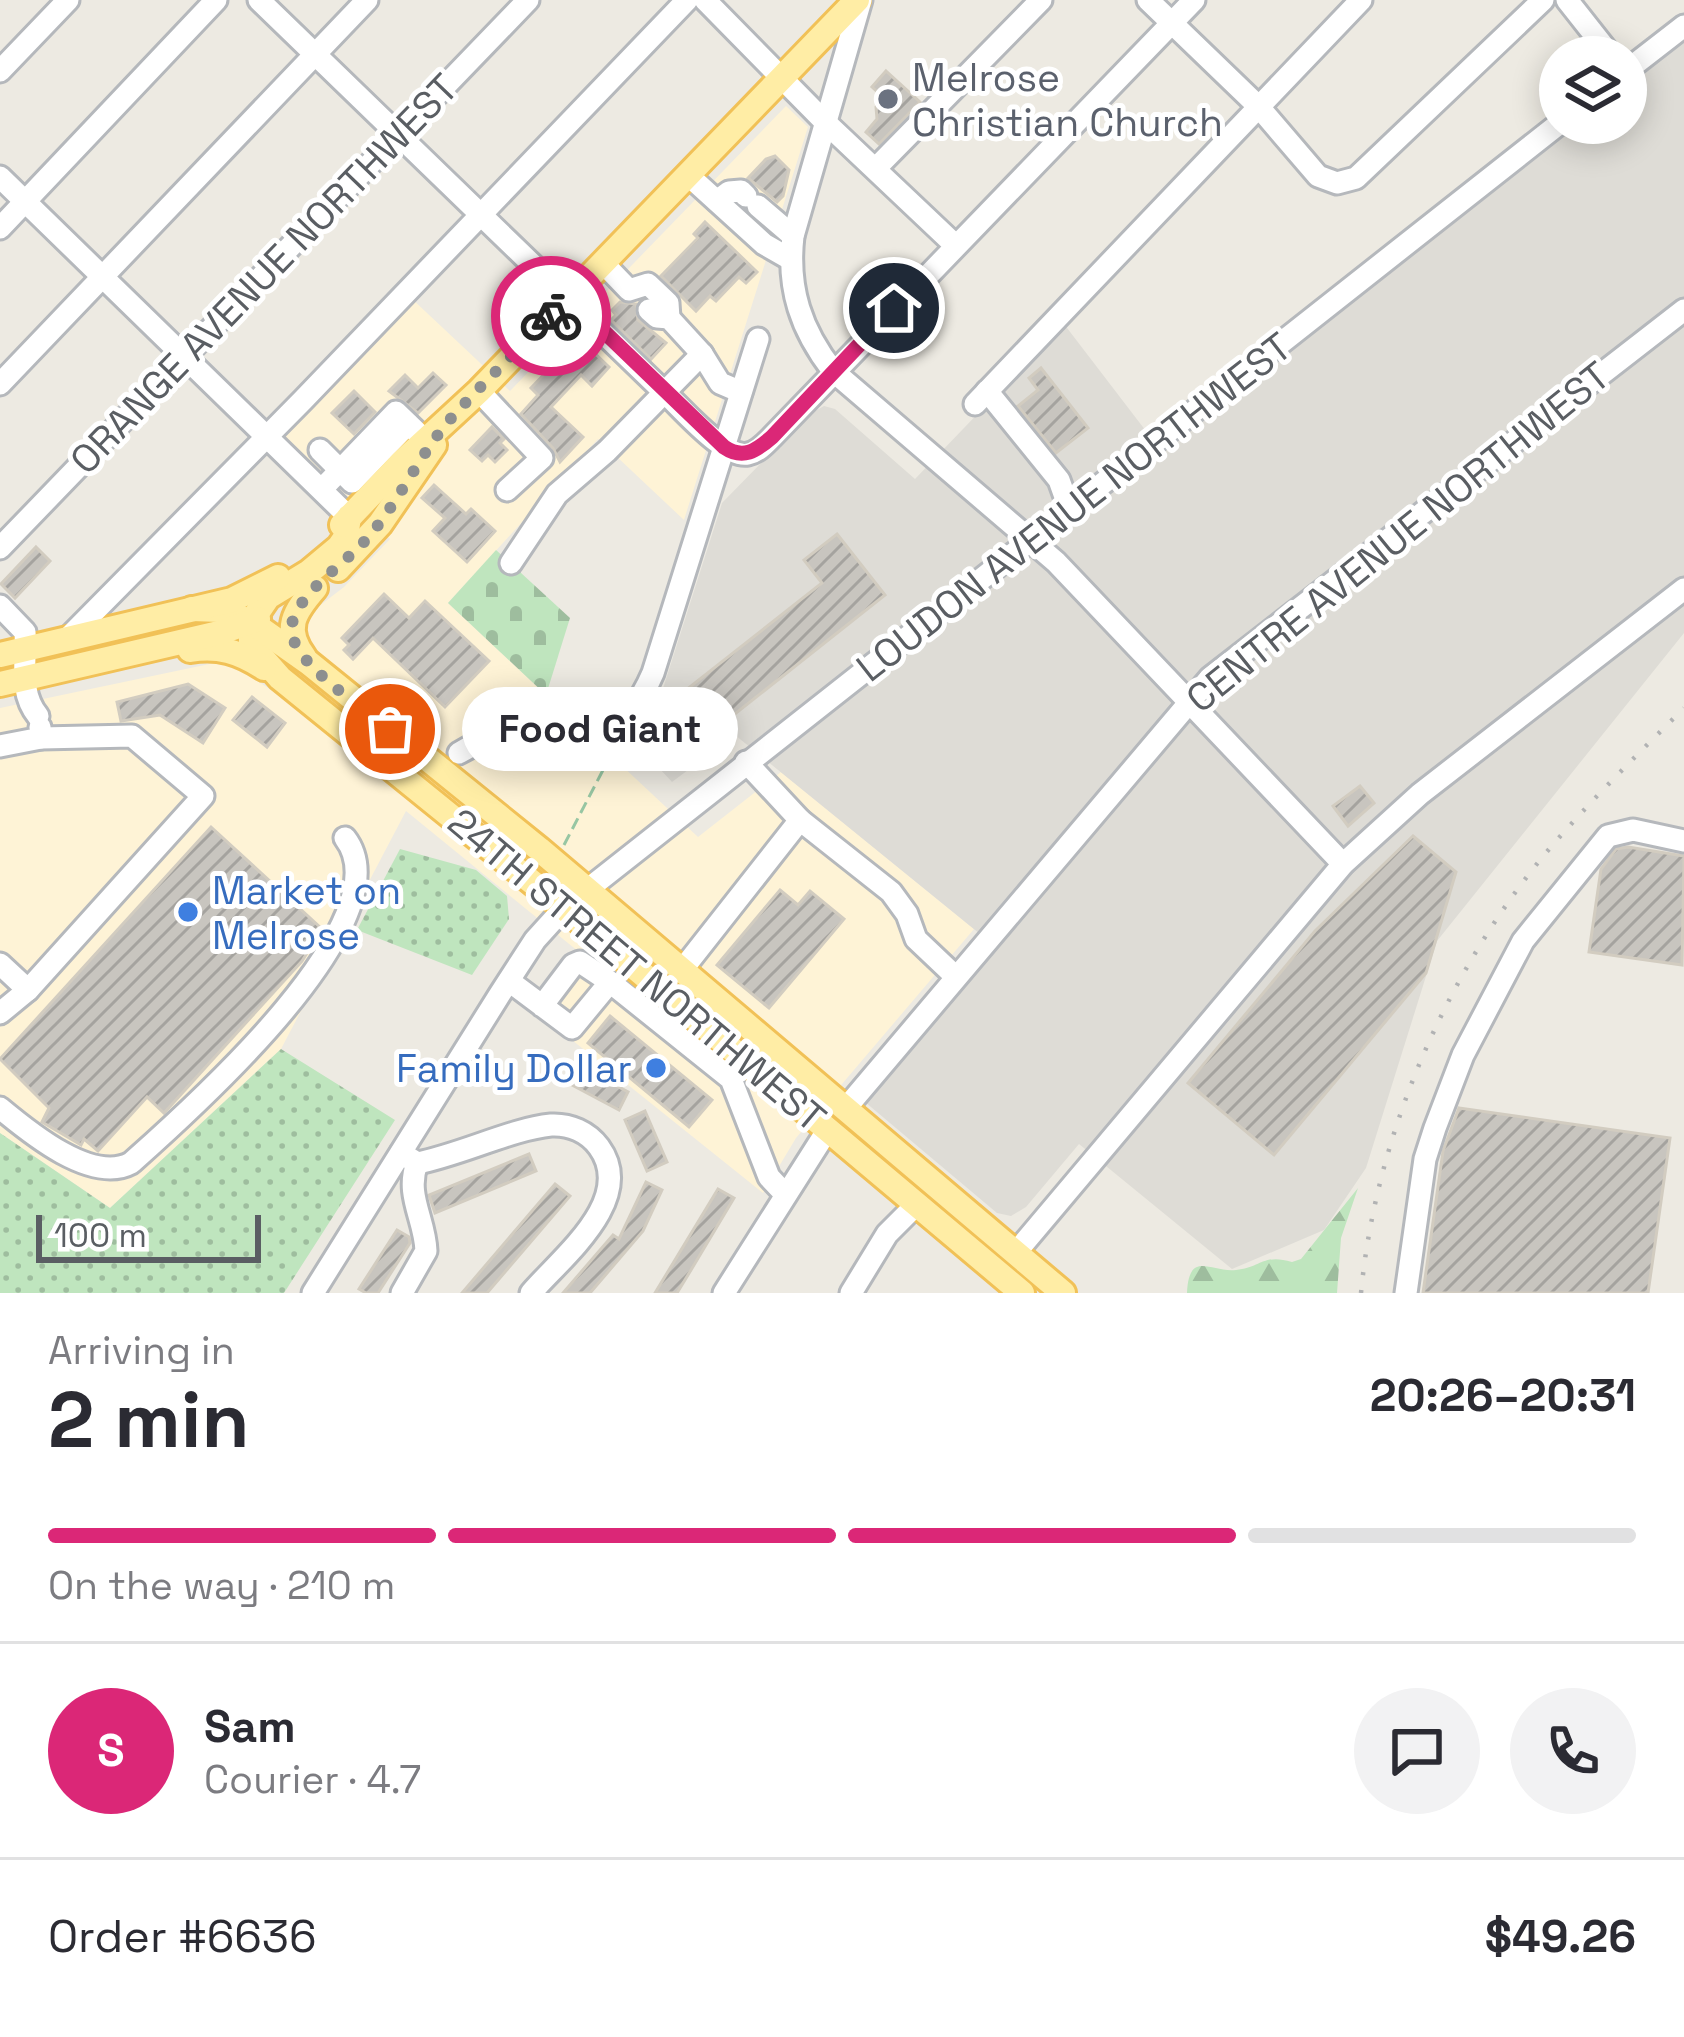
<!DOCTYPE html>
<meta charset="utf-8">
<style>
body{margin:0;font-family:"Space Grotesk",sans-serif;background:#f2f2f3;color:#2b2b33;height:100vh;display:flex;flex-direction:column;font-size:45px;white-space:nowrap}
*{box-sizing:border-box;margin:0}
p{font-size:39px;color:#7c7c81}
.icon{flex:none;width:66px;height:66px;fill:none;stroke:currentColor;stroke-width:2;stroke-linecap:round;stroke-linejoin:round}
.map{position:relative;height:1293px;overflow:hidden}
.sheet{display:flex;flex-direction:column;background:#fff;flex:1}
.sheet>*{flex:none}
.tools{position:absolute;left:1539px;top:36px;display:grid;gap:24px}
.tools a{display:grid;place-items:center;width:108px;height:108px;border-radius:50%;background:#fff;box-shadow:0 6px 30px #0003;font-size:60px}
.scale{position:absolute;left:36px;bottom:30px;width:225px;box-sizing:border-box;padding-left:12px;border:6px solid #5a5e63;border-top:0;font-size:33px;line-height:42px;white-space:nowrap;color:#5a5e63;-webkit-text-stroke:9px #fff;paint-order:stroke}
.pin{position:absolute;display:grid;place-items:center;width:102px;height:102px;color:#fff;margin:-51px;border:6px solid #fff;border-radius:50%;box-shadow:0 3px 12px #0007}
.courier{position:absolute;display:grid;place-items:center;width:120px;height:120px;margin:-60px;border:9px solid #db2777;border-radius:50%;background:#fff;color:#222;box-shadow:0 3px 15px #0007}
.bubble{position:absolute;height:84px;border-radius:42px;background:#fff;box-shadow:0 6px 30px #0003;font-size:39px;font-weight:700;line-height:84px;text-align:center}
.overview em{font-style:normal;font-weight:700}
.overview div{display:flex;flex-direction:column-reverse}
.overview{display:flex;align-items:center;justify-content:space-between;height:204px;padding:0 48px}
h1{font-size:78px;font-weight:700;line-height:90px}
.bar{display:grid;grid-template-columns:repeat(4,1fr);gap:18px 12px;align-content:center;height:144px;padding:0 48px}
.bar i{height:15px;border-radius:9px;background:#e1e1e2}
.bar .on{background:#db2777}
.bar p{grid-column:span 4}
.line{display:flex;align-items:center;gap:30px;padding:0 48px;border-top:3px solid #e1e1e2}
.line div{flex:1}
.round{display:grid;place-items:center;flex:none;width:126px;height:126px;border-radius:63px;background:#f2f2f3}
.map>svg:first-child{display:block}
.commercial{fill:#fef3d6}
.industrial{fill:#dedcd6}
.forest{fill:url(#forest-firs)}
.cemetery{fill:url(#cemetery-stones)}
.park{fill:url(#park-dots)}
.building{fill:url(#building-hatch);stroke:#d2ccc0;stroke-width:3}
.lines{fill:none;stroke-linecap:round;stroke-linejoin:round}
.minor-casing{stroke:#b5b8bc;stroke-width:27}
.major-casing{stroke:#f1c157;stroke-width:30}
.path{stroke:#97c6a3;stroke-width:3;stroke-dasharray:12 6;stroke-linecap:butt}
.minor{stroke:#fff;stroke-width:21}
.major{stroke:#ffeda5;stroke-width:24}
.rail{stroke:#b1b2b3;stroke-width:4.5;stroke-dasharray:3 15;stroke-linecap:butt}
.done{stroke:#8d8f8f;stroke-width:12;stroke-dasharray:0 21.6}
.route{stroke:#db2777;stroke-width:15}
.worship-dot{fill:#6b7280;stroke:#fff;stroke-width:4.5}
.shop-dot{fill:#3f7fe0;stroke:#fff;stroke-width:4.5}
.labels{text-anchor:middle;dominant-baseline:central;stroke-width:10;stroke-linejoin:round;paint-order:stroke}
.worship-label{font-size:39px;fill:#5b616d;stroke:#fff;text-anchor:start}
.street-label{font-size:39px;fill:#5a5e63;stroke:#fff}
.shop-label{font-size:39px;fill:#366cbe;stroke:#fff;text-anchor:start}
</style>
<div class="map">
<svg width="1684" height="1293" viewBox="0 0 1684 1293">
<defs>
<pattern id="forest-firs" width="22" height="20" patternUnits="userSpaceOnUse" patternTransform="scale(3)"><rect width="22" height="20" fill="#bfe5be"/><path d="M5 1l3.5 6h-7zM16 11l3.5 6h-7z" fill="#9ebd9e"/></pattern>
<pattern id="cemetery-stones" width="16" height="16" patternUnits="userSpaceOnUse" patternTransform="scale(3)"><rect width="16" height="16" fill="#bfe5be"/><path d="M2 7V4a2 2 0 0 1 4 0v3zM10 15v-3a2 2 0 0 1 4 0v3z" fill="#9ebd9e"/></pattern>
<pattern id="park-dots" width="8" height="8" patternUnits="userSpaceOnUse" patternTransform="scale(3)"><rect width="8" height="8" fill="#bfe5be"/><path d="M2 2h.1M6 6h.1" fill="none" stroke="#9ebd9e" stroke-width="1.8" stroke-linecap="round"/></pattern>
<pattern id="building-hatch" width="6" height="6" patternUnits="userSpaceOnUse" patternTransform="scale(3)"><rect width="6" height="6" fill="#c8c5bf"/><path d="M-1 1l2-2M0 6l6-6M5 7l2-2" fill="none" stroke="#a5a39f"/></pattern>
</defs>
<rect width="100%" height="100%" fill="#edeae2"/>
<polygon class="commercial" points="786,106 808,127 684,520 598,439 448,603 698,837 781,772 974,929 796,1138 763,1193 532,1008 579,952 406,811 281,1049 110,1208 0,1133 0,708 219,662 240,669 284,699 321,655 309,643 305,628 310,613 344,587 390,539 279,435 410,297 510,391"/>
<polygon class="industrial" points="1684,42 1684,633 1437,941 1366,1168 1324,1230 1232,1269 1079,1144 1026,1207 1011,1216 997,1213 865,1102 996,947 735,735 672,782 635,742 659,701 722,503 808,415 824,406 835,409 915,479 1064,324 1162,452 1581,123 1626,123 1626,88"/>
<path class="forest" d="M 1358,1188 L 1341,1238 L 1337,1293 L 1187,1293 C 1189,1249 1211,1273 1236,1270 C 1261,1268 1263,1253 1292,1262 L 1301,1259 Z"/>
<polygon class="cemetery" points="496,550 570,618 546,695 448,603"/>
<g class="park">
<polygon points="400,849 476,870 507,896 509,919 472,975 357,930"/>
<polygon points="281,1049 395,1120 284,1293 0,1293 0,1133 110,1208"/>
</g>
<g class="building">
<polygon points="886,71 920,102 879,144 866,132 877,119 876,107 884,98 872,87"/>
<polygon points="775,156 789,170 783,196 777,202 748,178 766,159"/>
<polygon points="705,222 757,272 746,283 739,277 716,301 710,296 696,311 661,276 698,238 694,234"/>
<polygon points="620,302 636,304 638,320 666,343 651,359 611,320 616,315 612,310"/>
<polygon points="579,338 609,367 592,386 581,375 551,407 583,437 560,462 553,448 521,414 538,395 531,388"/>
<polygon points="1041,368 1088,428 1056,453 1018,406 1038,390 1029,378"/>
<polygon points="433,373 446,385 418,413 389,391 405,375 418,388"/>
<polygon points="354,391 375,412 354,434 332,413"/>
<polygon points="492,427 504,439 500,443 507,450 495,462 488,455 482,461 470,450"/>
<polygon points="434,485 466,514 471,509 495,531 467,562 433,531 445,518 422,498"/>
<polygon points="837,534 885,595 692,748 673,717 680,712 672,701 822,583 804,560"/>
<polygon points="36,547 50,561 15,598 1,584"/>
<polygon points="384,594 409,618 425,601 489,661 445,707 373,638 353,659 344,650 349,645 342,638"/>
<polygon points="188,684 225,708 203,743 160,715 121,721 117,702"/>
<polygon points="252,697 285,723 267,747 233,720"/>
<polygon points="1360,786 1374,803 1348,826 1333,806"/>
<polygon points="211,827 322,929 302,961 164,1113 147,1097 98,1151 84,1139 81,1145 42,1122 49,1108 0,1059"/>
<polygon points="1413,836 1456,872 1426,973 1274,1155 1188,1083 1315,931"/>
<polygon points="1628,847 1684,856 1682,965 1589,952 1601,869 1616,849"/>
<polygon points="780,890 798,905 810,891 844,919 769,1008 717,965"/>
<polygon points="610,1016 712,1100 689,1127 588,1043"/>
<polygon points="580,1066 628,1092 619,1110 570,1084"/>
<polygon points="1459,1108 1670,1138 1648,1293 1423,1293 1443,1151"/>
<polygon points="645,1111 667,1162 647,1171 625,1120"/>
<polygon points="529,1154 536,1171 435,1213 429,1195"/>
<polygon points="646,1182 662,1190 643,1231 590,1293 563,1293 613,1235 619,1239"/>
<polygon points="555,1184 570,1196 487,1293 462,1293"/>
<polygon points="718,1189 734,1198 691,1270 677,1293 655,1293"/>
<polygon points="397,1230 409,1237 410,1243 378,1293 366,1293 359,1289"/>
</g>
<g class="lines">
<defs>
<g id="minor">
<path d="M 259,0 L 663,391 C 681,407 724,459 748,454 C 758,452 765,444 772,437 L 1194,0"/>
<polyline points="705,0 825,122 955,245"/>
<path d="M 861,0 L 793,236 C 787,289 801,330 833,371 L 1056,562 L 1343,864"/>
<polyline points="1148,0 1258,106 1318,176 1337,183 1356,178 1543,0"/>
<polyline points="1567,0 1612,57"/>
<polyline points="0,71 68,0"/>
<polyline points="1626,71 1684,26"/>
<polyline points="876,168 1041,0"/>
<polyline points="688,175 764,244 790,259"/>
<polyline points="0,177 349,517"/>
<polyline points="717,201 729,192 741,191 746,196"/>
<polyline points="758,206 793,236"/>
<polyline points="0,228 216,0"/>
<polyline points="603,263 629,290 648,284 668,303 669,318"/>
<polyline points="649,310 657,317 669,318 702,354 720,383 741,392"/>
<polyline points="0,384 367,0"/>
<polyline points="479,391 542,458 507,490"/>
<polyline points="987,391 1059,480 1069,508"/>
<polyline points="975,404 1361,0"/>
<polyline points="320,450 352,482 408,424"/>
<polyline points="322,489 396,412 425,440"/>
<polyline points="0,548 528,0"/>
<polyline points="511,563 557,494 607,451 702,354"/>
<path d="M 0,606 L 25,632 C 27,660 18,692 38,716"/>
<polyline points="68,638 303,400 687,0"/>
<polyline points="0,746 41,738 40,727"/>
<path d="M 459,753 C 532,706 602,791 653,673 L 758,339"/>
<polyline points="800,820 891,892 907,914 916,939 955,976"/>
<polyline points="0,964 28,990 203,796 132,736 41,738"/>
<polyline points="682,970 800,820 746,762"/>
<polyline points="509,981 572,1028 610,982 580,962 573,965 542,1006"/>
<polyline points="610,982 731,1079 769,1177 785,1194"/>
<polyline points="0,1013 28,990"/>
<path d="M 0,1108 C 30,1133 92,1184 131,1163 C 186,1114 408,919 345,838"/>
<polyline points="846,1108 1210,678 1684,310"/>
<path d="M 401,1153 L 417,1163 C 460,1155 511,1129 551,1125 C 570,1124 588,1132 599,1147 C 637,1199 562,1257 531,1293"/>
<polyline points="1018,1250 1343,864 1420,794 1684,589"/>
<polyline points="313,1293 500,994 535,940 564,908 1560,123"/>
<path d="M 402,1293 L 426,1251 C 425,1219 405,1195 417,1163"/>
<polyline points="724,1293 828,1129"/>
<polyline points="851,1293 887,1234 917,1204"/>
<polyline points="1406,1293 1425,1159 1435,1128 1463,1055 1523,941 1608,836 1633,830 1684,841"/>
</g>
<g id="major">
<polyline points="349,517 346,537 339,547 309,572 268,597 251,622 251,645 280,678 564,908 1022,1293"/>
<polyline points="342,525 402,462 479,391 857,0"/>
<polyline points="338,569 380,524 434,445"/>
<polyline points="192,609 221,610 251,622 309,663 539,849 1063,1293"/>
<path d="M 190,650 C 218,645 240,652 264,668"/>
<polyline points="0,655 232,600 278,577"/>
<path d="M 304,657 C 283,629 294,612 315,588"/>
<polyline points="0,684 219,633 258,619"/>
</g>
</defs>
<use href="#minor" class="minor-casing"/>
<use href="#major" class="major-casing"/>
<polyline class="path" points="564,845 615,747"/>
<use href="#minor" class="minor"/>
<use href="#major" class="major"/>
<path class="rail" d="M 1361,1293 C 1376,1134 1447,970 1550,848 C 1592,799 1638,754 1684,708"/>
</g>
<g class="lines">
<path class="done" d="M 390,729 C 365,709 297,666 292,634 C 286,602 343,565 363,543 C 399,504 420,452 454,415 C 485,381 519,349 551,316"/>
<path class="route" d="M 551,316 L 569,298 L 724,447 C 743,460 756,451 772,437 L 894,308"/>
</g>
<circle class="worship-dot" cx="888" cy="99" r="12"/>
<g class="shop-dot">
<circle cx="188" cy="912" r="12"/>
<circle cx="656" cy="1068" r="12"/>
</g>
<g class="labels">
<g class="worship-label">
<text x="912" y="77">Melrose<tspan x="912" dy="45">Christian Church</tspan></text>
</g>
<g class="street-label">
<text transform="translate(264 274) rotate(-46)">ORANGE AVENUE NORTHWEST</text>
<text transform="translate(1074 507) rotate(-38)">LOUDON AVENUE NORTHWEST</text>
<text transform="translate(1398 537) rotate(-39)">CENTRE AVENUE NORTHWEST</text>
<text transform="translate(637 970) rotate(40)">24TH STREET NORTHWEST</text>
</g>
<g class="shop-label">
<text x="212" y="890">Market on<tspan x="212" dy="45">Melrose</tspan></text>
<text x="632" y="1068" text-anchor="end">Family Dollar</text>
</g>
</g>
</svg>
<div class="tools">
<a><svg class="icon" aria-label="layers" viewBox="0 0 24 24"><path d="M12 4l9 5-9 5-9-5zM3 14l9 5 9-5"/></svg></a>
</div>
<div class="scale">100 m</div>
<div class="pin" style="left:390px;top:729px;background:#ea580c"><svg class="icon" aria-label="bag" viewBox="0 0 24 24"><path d="M5 8h14l-1 12H6zM9 8a3 3 0 0 1 6 0"/></svg></div>
<div class="pin" style="left:894px;top:308px;background:#1f2937"><svg class="icon" aria-label="home" viewBox="0 0 24 24"><path d="M3 11l9-7 9 7M6 9v11h12V9"/></svg></div>
<div class="courier" style="left:551px;top:316px"><svg class="icon" aria-label="bike" viewBox="0 0 24 24"><circle cx="6" cy="16" r="4"/><circle cx="18" cy="16" r="4"/><path d="M6 16l4-8h5l3 8M10 8l3 8H6M13 5h3"/></svg></div>
<div class="bubble" style="left:462px;top:687px;width:276px">Food Giant</div>
</div>
<section class="sheet">
<div class="overview"><div><h1>2 min</h1><p>Arriving in</p></div><em>20:26–20:31</em></div>
<div class="bar"><i class="on"></i><i class="on"></i><i class="on"></i><i></i><p>On the way · 210 m</p></div>
<div class="line" style="height:216px"><b class="round" style="background:#db2777;color:#fff">S</b><div><b>Sam</b><p>Courier · 4.7</p></div><a class="round"><svg class="icon" aria-label="chat" viewBox="0 0 24 24"><path d="M4 5h16v11H9l-5 4z"/></svg></a><a class="round"><svg class="icon" aria-label="phone" viewBox="0 0 24 24"><path d="M5 4h4l2 5-3 2q2 4 5 5l2-3 5 2v4C11 20 4 13 5 4z"/></svg></a></div>
<div class="line" style="height:156px"><div>Order #6636</div><b>$49.26</b></div>
</section>
